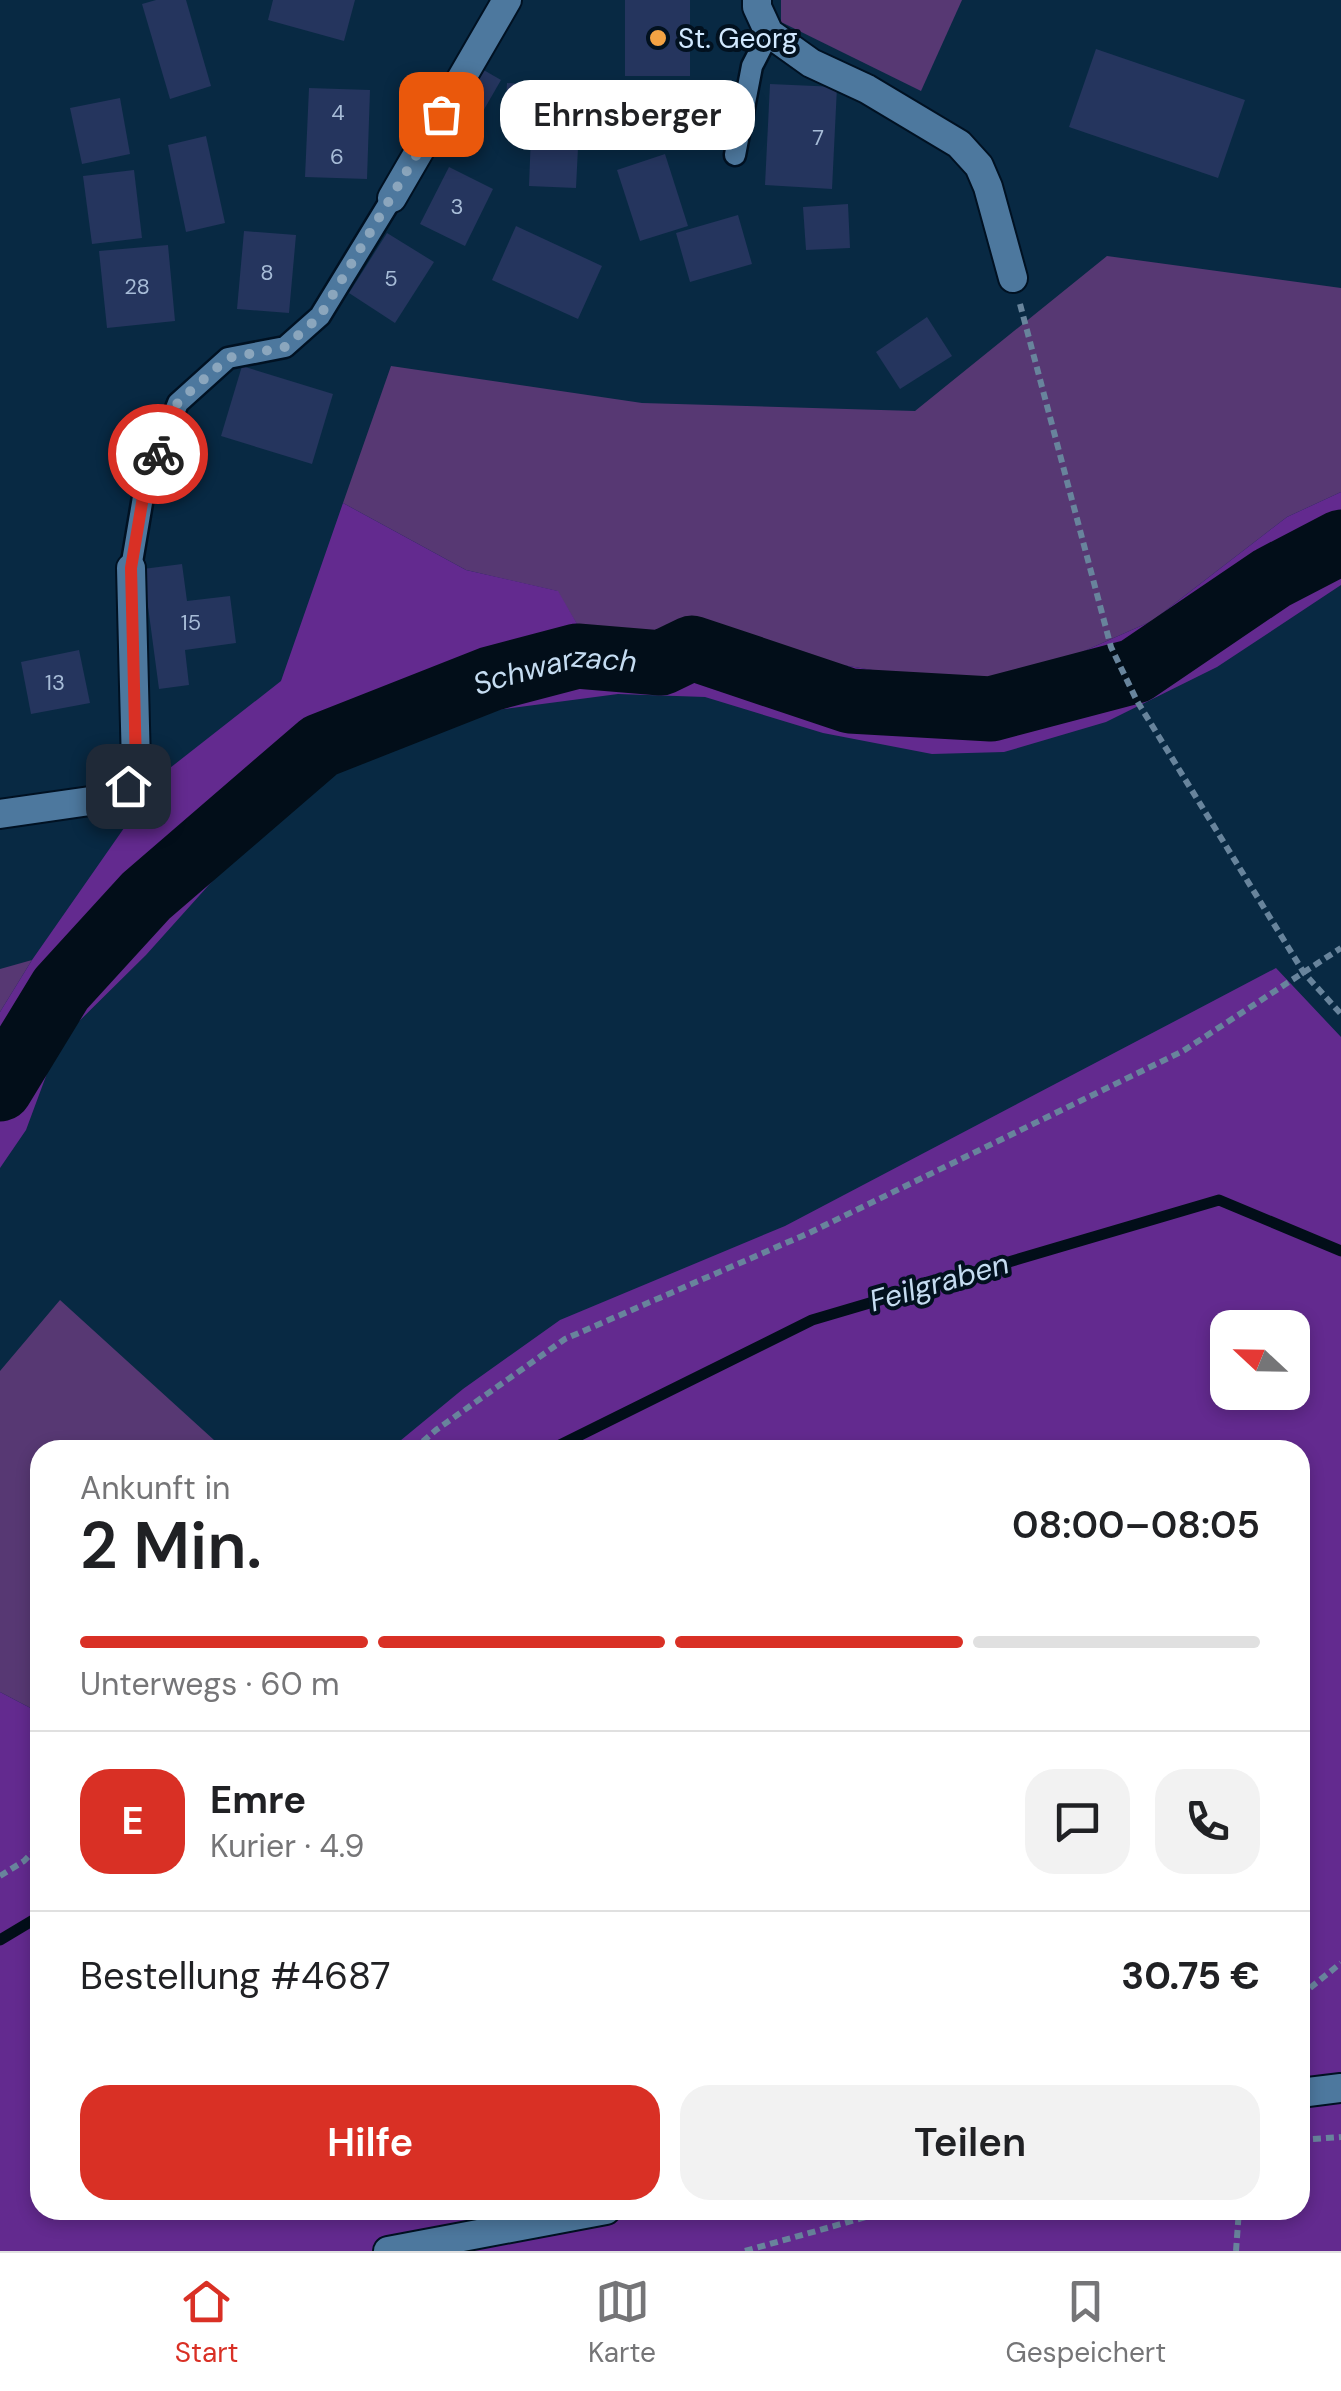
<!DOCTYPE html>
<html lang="de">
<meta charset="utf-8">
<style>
body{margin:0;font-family:"DM Sans",sans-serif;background:#f2f2f2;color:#202124;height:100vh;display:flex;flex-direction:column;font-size:38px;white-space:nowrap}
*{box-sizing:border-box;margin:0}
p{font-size:32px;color:#757577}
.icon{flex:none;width:55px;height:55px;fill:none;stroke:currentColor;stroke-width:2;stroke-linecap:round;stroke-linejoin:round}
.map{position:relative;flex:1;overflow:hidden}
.side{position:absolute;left:30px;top:1440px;width:1280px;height:780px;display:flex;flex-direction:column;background:#fff;border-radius:30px;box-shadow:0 5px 15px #0003}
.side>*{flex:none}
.needle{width:65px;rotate:292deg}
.tools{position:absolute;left:1210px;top:1310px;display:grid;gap:20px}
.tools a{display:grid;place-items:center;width:100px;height:100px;border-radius:20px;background:#fff;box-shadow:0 5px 15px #0003;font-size:50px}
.pin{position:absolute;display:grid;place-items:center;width:85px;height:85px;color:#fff;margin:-42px;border-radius:20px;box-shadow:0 5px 15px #0006}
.courier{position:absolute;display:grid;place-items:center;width:100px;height:100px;margin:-50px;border:8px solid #d93025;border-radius:50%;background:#fff;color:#222;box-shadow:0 2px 12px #0007}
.bubble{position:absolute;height:70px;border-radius:30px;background:#fff;box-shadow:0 5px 15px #0003;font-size:32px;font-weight:600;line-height:70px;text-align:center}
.overview em{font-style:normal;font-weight:600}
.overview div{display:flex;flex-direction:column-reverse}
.overview{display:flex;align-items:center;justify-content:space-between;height:170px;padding:0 50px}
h1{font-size:65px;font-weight:600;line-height:75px}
.bar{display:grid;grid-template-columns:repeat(4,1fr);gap:15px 10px;align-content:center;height:120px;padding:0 50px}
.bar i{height:12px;border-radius:8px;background:#e0e0e0}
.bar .on{background:#d93025}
.bar p{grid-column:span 4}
.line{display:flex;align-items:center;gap:25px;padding:0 50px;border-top:2px solid #e0e0e0}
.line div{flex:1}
.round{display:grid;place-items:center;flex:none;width:105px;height:105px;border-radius:30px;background:#f2f2f2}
.cta{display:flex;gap:20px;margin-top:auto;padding:20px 50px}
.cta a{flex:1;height:115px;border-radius:30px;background:#d93025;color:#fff;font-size:40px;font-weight:600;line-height:115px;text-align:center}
.cta a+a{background:#f2f2f2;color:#202124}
.menu{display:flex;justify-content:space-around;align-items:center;height:140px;border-top:2px solid #e0e0e0;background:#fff;font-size:28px;color:#757577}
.menu a{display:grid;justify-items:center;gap:5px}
.menu .on{color:#d93025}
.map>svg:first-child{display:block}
.green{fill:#573873}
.forest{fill:#632a8f;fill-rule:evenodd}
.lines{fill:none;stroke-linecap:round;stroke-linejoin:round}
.stream{stroke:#020e19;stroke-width:11}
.river{stroke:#020e19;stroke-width:65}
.building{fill:#25355e}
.service-casing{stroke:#012;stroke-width:25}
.minor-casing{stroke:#012;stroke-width:32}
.secondary-casing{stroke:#012;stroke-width:32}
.path{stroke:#68849c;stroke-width:6;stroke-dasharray:8 5;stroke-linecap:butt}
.service{stroke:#4d789e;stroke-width:20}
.minor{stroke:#4d789e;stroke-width:28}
.secondary{stroke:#4d789e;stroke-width:28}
.done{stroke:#8ba6bd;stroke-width:10;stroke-dasharray:0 18}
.route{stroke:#d93025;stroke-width:12}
.poi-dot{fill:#f4a344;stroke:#02111f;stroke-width:4}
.labels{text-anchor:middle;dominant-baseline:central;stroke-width:8;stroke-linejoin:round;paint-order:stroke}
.number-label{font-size:22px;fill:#a7bcd7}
.poi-label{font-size:28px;fill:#d2e9ff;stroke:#02111f;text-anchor:start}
.water-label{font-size:30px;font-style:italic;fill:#c5dcf1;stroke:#02111f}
</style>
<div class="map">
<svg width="1341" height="2251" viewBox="0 0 1341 2251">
<rect width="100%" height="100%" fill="#082943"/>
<g class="green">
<polygon points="781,0 962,0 921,91 781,22"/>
<polygon points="1107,256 1341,288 1341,492 1287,517 1152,621 1030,675 951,683 710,643 584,636 557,591 466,570 343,503 391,366 642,403 915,411"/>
<polygon points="32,960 0,1012 0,969"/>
<polygon points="60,1300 225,1450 40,1450 40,1713 0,1692 0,1371"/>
</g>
<g class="forest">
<polygon points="1341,492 1341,585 1217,667 1106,722 1004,752 932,754 823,733 705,697 618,694 482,712 379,742 278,808 146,955 59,1041 26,1130 0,1168 0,1012 32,960 161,775 281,681 343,503 466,570 558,591 584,636 710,643 951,683 1030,675 1152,621 1287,517"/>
<path d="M 1276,968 L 1341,1037 L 1341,2251 L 0,2251 L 0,1692 L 40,1713 L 40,2210 L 1300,2210 L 1300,1450 L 389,1450 L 463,1389 L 560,1320 L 785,1226 ZM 1228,1328 L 1292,1328 L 1292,1392 L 1228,1392 Z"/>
</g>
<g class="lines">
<g class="stream">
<polyline points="550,1450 812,1320 1219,1200 1341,1251"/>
<polyline points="0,1940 40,1916"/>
</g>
<path class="river" id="s1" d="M 0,1089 L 61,989 L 146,896 L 320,746 L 490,679 L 577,656 L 661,663 L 692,648 L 850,701 L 991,709 L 1135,671 L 1272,578 L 1341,542"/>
</g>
<g class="building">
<polygon points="156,0 186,0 211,86 170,99 142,4"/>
<polygon points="273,0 355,0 344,41 268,20"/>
<rect x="625" y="0" width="65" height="76"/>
<polygon points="1096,49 1245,100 1218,178 1069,127"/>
<polygon points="475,65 501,80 459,153 433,138"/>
<polygon points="507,83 581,87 576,188 529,186 531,134 504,133"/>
<polygon points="770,84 837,87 832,189 765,185"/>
<polygon points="309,88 370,90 367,179 305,177"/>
<polygon points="120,98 130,154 82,164 70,108"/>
<polygon points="206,136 225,223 186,232 168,145"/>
<polygon points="665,154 688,226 640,241 617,170"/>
<polygon points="449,167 493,189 465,246 420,224"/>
<polygon points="134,170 142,238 92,244 83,176"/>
<polygon points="848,204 850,248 806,250 803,207"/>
<polygon points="738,215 752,264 690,282 676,233"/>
<polygon points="516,226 602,266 578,319 492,280"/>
<polygon points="244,231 296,235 289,313 237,309"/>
<polygon points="387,233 434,262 395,323 349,293"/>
<polygon points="168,245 175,321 107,328 99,251"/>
<polygon points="927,317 952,356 900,389 876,352"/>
<polygon points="242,366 333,394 312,464 221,436"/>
<polygon points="182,564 187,601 230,596 236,643 185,650 189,685 159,689 143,569"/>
<polygon points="79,650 90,703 31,714 21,662"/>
</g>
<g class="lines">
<defs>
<g id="service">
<polyline points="735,155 752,66 769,33"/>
<polyline points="131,568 144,491 178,403 228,358 285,347 320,316 392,198"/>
</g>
<g id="minor">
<polyline points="757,0 757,7 769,33 811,63 867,89 959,144 979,166 988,187 1013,278"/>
<polyline points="392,198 507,0"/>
<polyline points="0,814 97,800 128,786 136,765 131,568"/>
</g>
<g id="secondary">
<polyline points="1300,2093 1341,2088"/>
<polyline points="388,2251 606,2210"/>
</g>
</defs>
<use href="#service" class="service-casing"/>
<use href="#minor" class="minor-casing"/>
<use href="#secondary" class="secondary-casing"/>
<g class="path">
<polyline points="1020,304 1111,647 1137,701 1304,973 1341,1014"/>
<polyline points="413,1450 436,1430 565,1339 809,1233 1183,1051 1341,948"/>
<polyline points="0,1876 24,1861 40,1845"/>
<polyline points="1300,1996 1341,1963"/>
<polyline points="1300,2140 1341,2137"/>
<polyline points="745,2251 891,2210"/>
<polyline points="1236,2251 1239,2210"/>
</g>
<use href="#service" class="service"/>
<use href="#minor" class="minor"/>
<use href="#secondary" class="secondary"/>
</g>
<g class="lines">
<polyline class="done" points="158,454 178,402 228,358 285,347 320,316 441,114"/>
<polyline class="route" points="128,786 136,765 131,568 144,491 158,454"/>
</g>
<circle class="poi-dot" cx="658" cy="38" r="10"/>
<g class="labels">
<g class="number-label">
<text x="338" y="112">4</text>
<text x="818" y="137">7</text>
<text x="337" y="156">6</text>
<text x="457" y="206">3</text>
<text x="267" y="272">8</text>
<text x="391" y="278">5</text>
<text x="137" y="286">28</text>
<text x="191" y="622">15</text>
<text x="55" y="682">13</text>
</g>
<g class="poi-label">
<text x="678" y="38">St. Georg</text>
</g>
<g class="water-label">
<text stroke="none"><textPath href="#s1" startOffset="722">Schwarzach</textPath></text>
<text transform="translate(939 1282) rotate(-16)">Feilgraben</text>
</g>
</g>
</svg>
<div class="tools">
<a><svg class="needle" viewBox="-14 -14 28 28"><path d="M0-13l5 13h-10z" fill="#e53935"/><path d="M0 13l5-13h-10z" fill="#757577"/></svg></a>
</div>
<div class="pin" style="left:441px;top:114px;background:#ea580c"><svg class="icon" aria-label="bag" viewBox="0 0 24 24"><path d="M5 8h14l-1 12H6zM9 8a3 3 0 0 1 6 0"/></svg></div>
<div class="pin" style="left:128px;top:786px;background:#1f2937"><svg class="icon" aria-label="home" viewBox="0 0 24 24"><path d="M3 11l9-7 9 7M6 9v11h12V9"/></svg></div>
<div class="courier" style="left:158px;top:454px"><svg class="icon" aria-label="bike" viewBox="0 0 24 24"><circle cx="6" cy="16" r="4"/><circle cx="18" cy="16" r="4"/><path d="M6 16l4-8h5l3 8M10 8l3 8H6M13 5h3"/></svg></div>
<div class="bubble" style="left:500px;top:80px;width:255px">Ehrnsberger</div>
<section class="side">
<div class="overview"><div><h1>2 Min.</h1><p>Ankunft in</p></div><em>08:00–08:05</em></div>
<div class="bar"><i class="on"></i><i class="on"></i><i class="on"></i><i></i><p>Unterwegs · 60 m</p></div>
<div class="line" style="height:180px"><b class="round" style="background:#d93025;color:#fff">E</b><div><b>Emre</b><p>Kurier · 4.9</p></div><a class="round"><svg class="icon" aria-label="chat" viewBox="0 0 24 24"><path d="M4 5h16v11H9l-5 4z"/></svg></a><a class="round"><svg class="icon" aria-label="phone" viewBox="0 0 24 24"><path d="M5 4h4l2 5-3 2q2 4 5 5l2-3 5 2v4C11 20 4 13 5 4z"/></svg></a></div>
<div class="line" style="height:130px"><div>Bestellung #4687</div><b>30.75 €</b></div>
<div class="cta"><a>Hilfe</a><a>Teilen</a></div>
</section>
</div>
<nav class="menu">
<a class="on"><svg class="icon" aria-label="home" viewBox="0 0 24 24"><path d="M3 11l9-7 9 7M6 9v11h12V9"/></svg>Start</a>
<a><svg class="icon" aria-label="map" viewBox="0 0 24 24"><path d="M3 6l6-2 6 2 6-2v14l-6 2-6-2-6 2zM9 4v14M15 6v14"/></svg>Karte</a>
<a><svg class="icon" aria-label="saved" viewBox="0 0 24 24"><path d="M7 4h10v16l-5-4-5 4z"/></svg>Gespeichert</a>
</nav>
